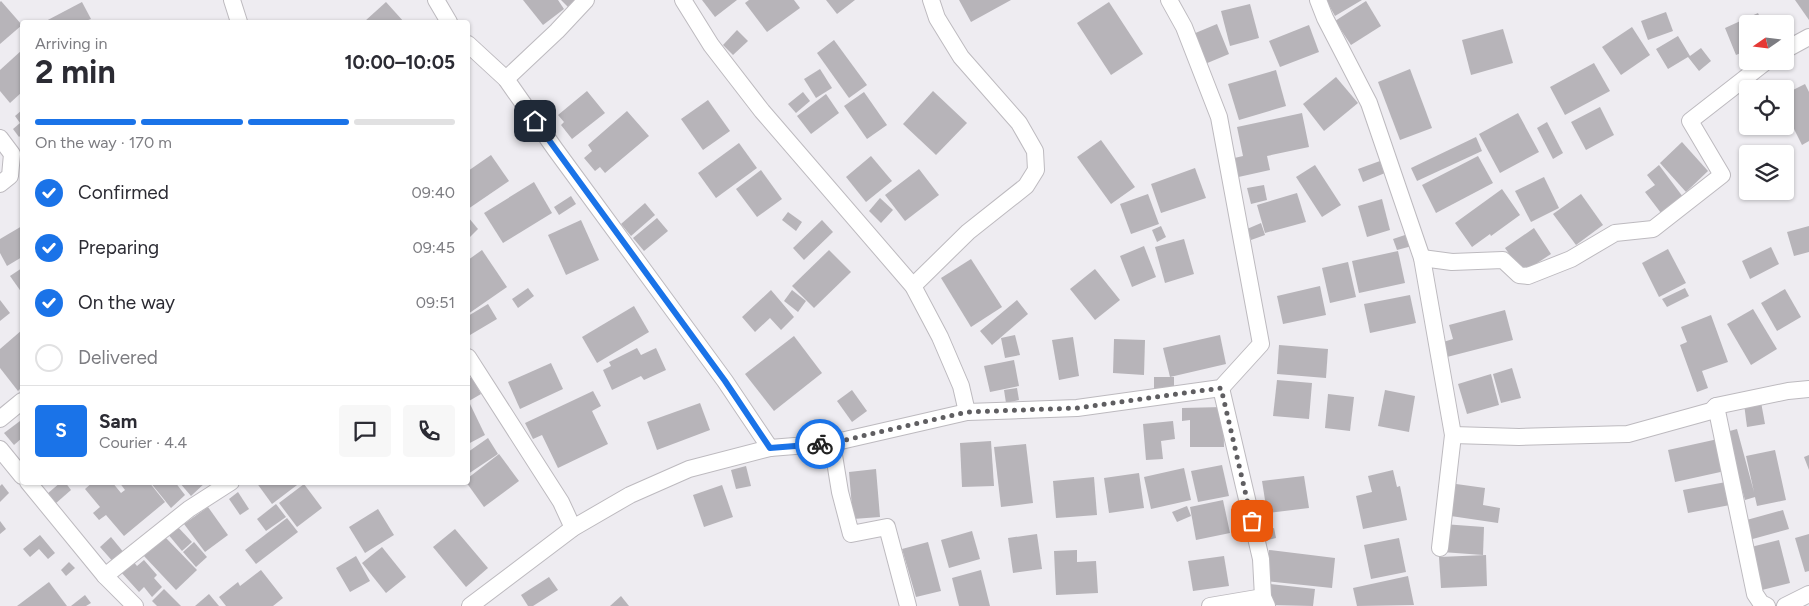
<!DOCTYPE html>
<meta charset="utf-8">
<style>
body{margin:0;font-family:Figtree,sans-serif;background:#f7f7f7;color:#2b2b33;height:100vh;display:flex;flex-direction:column;font-size:19px;white-space:nowrap}
*{box-sizing:border-box;margin:0}
p{font-size:16px;color:#7c7c81}
.icon{flex:none;width:28px;height:28px;fill:none;stroke:currentColor;stroke-width:2;stroke-linecap:round;stroke-linejoin:round}
.map{position:relative;flex:1;overflow:hidden}
.drawer{position:absolute;left:20px;top:20px;width:450px;height:465px;display:flex;flex-direction:column;background:#fff;border-radius:5px;box-shadow:0 1px 4px #0004}
.drawer>*{flex:none}
.needle{width:32px;rotate:256deg}
.buttons{position:absolute;left:1739px;top:15px;display:grid;gap:10px}
.buttons a{display:grid;place-items:center;width:55px;height:55px;border-radius:5px;background:#fff;box-shadow:0 1px 4px #0004;font-size:25px}
.pin{position:absolute;display:grid;place-items:center;width:42px;height:42px;color:#fff;margin:-21px;border-radius:10px;box-shadow:0 2px 8px #0006}
.courier{position:absolute;display:grid;place-items:center;width:50px;height:50px;margin:-25px;border:4px solid #1a73e8;border-radius:50%;background:#fff;color:#222;box-shadow:0 1px 6px #0007}
.summary em{font-style:normal;font-weight:700}
.summary div{display:flex;flex-direction:column-reverse}
.summary{display:flex;align-items:center;justify-content:space-between;height:85px;padding:0 15px}
h1{font-size:32px;font-weight:700;line-height:38px}
.bar{display:grid;grid-template-columns:repeat(4,1fr);gap:8px 5px;align-content:center;height:60px;padding:0 15px}
.bar i{height:6px;border-radius:4px;background:#e1e1e2}
.bar .on{background:#1a73e8}
.bar p{grid-column:span 4}
.line{display:flex;align-items:center;gap:12px;padding:0 15px;border-top:1px solid #e1e1e2}
.line div{flex:1}
.round{display:grid;place-items:center;flex:none;width:52px;height:52px;border-radius:5px;background:#f7f7f7}
ol{padding:0 15px;list-style:none}
li{display:flex;align-items:center;gap:15px;height:55px}
li p{margin-inline-start:auto}
li .icon{padding:5px;border-radius:50%;background:#1a73e8;color:#fff;stroke-width:4}
li:last-child{color:#7c7c81}
li i{width:28px;height:28px;border:2px solid #e1e1e2;border-radius:50%}
.map>svg:first-child{display:block}
.building{fill:#b7b4b9}
.lines{fill:none;stroke-linecap:round;stroke-linejoin:round}
.minor-casing{stroke:#bdbabf;stroke-width:18}
.minor{stroke:#fff;stroke-width:16}
.done{stroke:#5f5e61;stroke-width:5;stroke-dasharray:0 9}
.route{stroke:#1a73e8;stroke-width:6}
</style>
<div class="map">
<svg width="1809" height="606" viewBox="0 0 1809 606">
<rect width="100%" height="100%" fill="#eeecf1"/>
<g class="building">
<polygon points="523,0 558,0 564,9 543,25"/>
<polygon points="561,0 576,0 568,7"/>
<polygon points="702,0 737,0 715,17"/>
<polygon points="749,0 794,0 800,8 767,32 745,3"/>
<polygon points="826,0 855,0 837,14"/>
<polygon points="959,0 1011,0 971,22"/>
<polygon points="1326,0 1362,0 1335,16"/>
<polygon points="1795,0 1809,0 1809,20"/>
<polygon points="1,1 22,25 0,44 0,2"/>
<polygon points="1366,1 1381,26 1351,45 1335,21"/>
<polygon points="82,2 91,19 83,22 44,22"/>
<polygon points="386,2 404,22 367,22 365,21"/>
<polygon points="1109,2 1143,54 1111,75 1077,23"/>
<polygon points="1250,4 1259,38 1230,46 1221,11"/>
<polygon points="1666,12 1673,31 1648,40 1641,21"/>
<polygon points="1758,13 1763,24 1748,24 1748,50 1736,55 1725,28"/>
<polygon points="1217,24 1229,54 1205,64 1193,34"/>
<polygon points="1309,25 1319,52 1280,67 1269,41"/>
<polygon points="1632,27 1650,55 1621,75 1602,47"/>
<polygon points="1503,29 1513,63 1471,75 1462,40"/>
<polygon points="737,30 748,41 733,55 723,45"/>
<polygon points="1678,36 1690,56 1701,48 1711,61 1699,71 1688,57 1668,69 1656,49"/>
<polygon points="834,40 867,85 849,98 817,53"/>
<polygon points="22,50 22,92 10,103 0,91 0,70"/>
<polygon points="1594,63 1610,91 1565,115 1550,87"/>
<polygon points="820,69 832,88 816,98 804,79"/>
<polygon points="1410,69 1432,128 1400,140 1378,82"/>
<polygon points="1276,70 1286,106 1239,120 1228,84"/>
<polygon points="1336,77 1358,103 1324,131 1303,104"/>
<polygon points="1805,84 1809,92 1809,141 1802,145 1785,111 1785,94"/>
<polygon points="587,91 605,113 572,139 561,125 564,122 558,115"/>
<polygon points="933,91 967,123 936,155 903,124"/>
<polygon points="803,92 810,101 796,113 788,104"/>
<polygon points="864,92 887,125 867,139 844,106"/>
<polygon points="826,94 839,113 811,134 797,116"/>
<polygon points="708,100 730,131 703,150 681,119"/>
<polygon points="1600,107 1614,135 1586,150 1571,122"/>
<polygon points="22,110 22,134 19,137 13,129 20,123 15,116"/>
<polygon points="627,111 649,136 605,173 600,167 595,171 584,158 592,151 588,145"/>
<polygon points="1302,113 1309,147 1267,156 1270,170 1234,178 1230,159 1243,156 1237,127"/>
<polygon points="1518,113 1539,152 1500,173 1479,134"/>
<polygon points="1547,122 1563,153 1553,159 1537,128"/>
<polygon points="1476,137 1482,151 1417,181 1411,168"/>
<polygon points="1101,140 1135,187 1111,204 1077,157"/>
<polygon points="1682,142 1708,171 1686,192 1660,163"/>
<polygon points="739,143 757,168 716,198 698,173"/>
<polygon points="491,155 509,181 468,209 468,171"/>
<polygon points="871,156 892,181 866,202 846,177"/>
<polygon points="1478,156 1493,183 1436,213 1422,185"/>
<polygon points="1380,161 1385,173 1363,182 1358,169"/>
<polygon points="1315,165 1341,205 1322,217 1296,177"/>
<polygon points="1659,165 1683,197 1661,213 1645,192 1655,185 1647,175"/>
<polygon points="1195,168 1206,198 1161,213 1151,184"/>
<polygon points="919,169 939,195 905,221 885,195"/>
<polygon points="761,170 782,199 757,217 736,189"/>
<polygon points="1544,177 1559,208 1531,222 1515,191"/>
<polygon points="534,182 552,213 503,243 484,213"/>
<polygon points="1264,185 1267,200 1251,204 1247,188"/>
<polygon points="1502,189 1520,215 1491,236 1490,234 1472,247 1455,223"/>
<polygon points="1297,193 1306,222 1265,233 1257,205"/>
<polygon points="1148,194 1159,224 1131,234 1120,204"/>
<polygon points="1581,194 1603,225 1576,245 1553,214"/>
<polygon points="571,196 576,204 559,215 554,207"/>
<polygon points="880,198 893,210 881,223 869,211"/>
<polygon points="1382,199 1390,230 1367,237 1358,206"/>
<polygon points="645,203 655,215 631,236 621,224"/>
<polygon points="788,212 802,222 796,231 782,220"/>
<polygon points="468,217 478,229 468,239"/>
<polygon points="657,218 668,231 644,251 633,238"/>
<polygon points="581,220 599,260 566,275 548,235"/>
<polygon points="822,220 833,232 804,260 793,248"/>
<polygon points="1261,223 1265,235 1251,240 1247,229"/>
<polygon points="22,226 22,257 7,266 0,253 0,239"/>
<polygon points="1161,226 1166,237 1157,242 1152,230"/>
<polygon points="1809,226 1809,252 1794,256 1787,232"/>
<polygon points="1534,228 1551,254 1522,273 1505,248"/>
<polygon points="1408,234 1412,246 1397,250 1393,239"/>
<polygon points="1184,239 1194,274 1165,283 1155,247"/>
<polygon points="1144,246 1156,277 1132,287 1120,256"/>
<polygon points="1771,247 1779,264 1750,279 1742,261"/>
<polygon points="1668,249 1686,283 1659,297 1642,263"/>
<polygon points="482,250 507,287 468,314 468,260"/>
<polygon points="829,250 851,272 814,308 792,286"/>
<polygon points="1398,251 1405,283 1359,293 1352,261"/>
<polygon points="971,259 1002,307 971,327 941,278"/>
<polygon points="1348,262 1356,297 1330,303 1322,268"/>
<polygon points="22,268 22,293 10,276"/>
<polygon points="1095,269 1120,300 1095,320 1070,289"/>
<polygon points="1320,286 1326,315 1283,324 1277,296"/>
<polygon points="528,288 534,296 518,308 512,299"/>
<polygon points="1685,288 1689,296 1667,307 1662,299"/>
<polygon points="1785,289 1801,317 1777,331 1761,303"/>
<polygon points="771,290 794,317 781,330 770,318 755,332 742,317"/>
<polygon points="792,290 806,301 798,312 784,301"/>
<polygon points="1410,295 1416,323 1370,333 1364,304"/>
<polygon points="0,300 10,313 0,321"/>
<polygon points="1017,300 1028,314 992,345 980,331"/>
<polygon points="488,304 497,319 470,335 468,331 468,316"/>
<polygon points="634,306 649,332 597,363 582,337"/>
<polygon points="1753,309 1777,349 1751,365 1727,324"/>
<polygon points="1505,310 1513,340 1447,357 1443,342 1453,339 1449,325"/>
<polygon points="1711,315 1728,362 1702,371 1708,388 1697,392 1680,345 1687,342 1681,327"/>
<polygon points="22,330 22,387 18,391 0,368 0,349"/>
<polygon points="1015,335 1020,355 1005,358 1001,338"/>
<polygon points="1220,335 1226,364 1170,377 1163,348"/>
<polygon points="794,336 822,373 774,411 745,374"/>
<polygon points="1073,337 1079,376 1059,380 1052,340"/>
<polygon points="1114,339 1145,340 1144,375 1113,373"/>
<polygon points="1279,345 1328,349 1326,378 1277,374"/>
<polygon points="637,348 641,355 656,348 666,370 644,380 641,376 612,390 603,370 611,366 609,362"/>
<polygon points="1014,360 1019,386 990,392 984,366"/>
<polygon points="551,363 563,389 520,409 508,382"/>
<polygon points="1512,368 1521,398 1501,403 1493,374"/>
<polygon points="1491,374 1499,405 1467,414 1458,384"/>
<polygon points="472,377 481,394 469,401 468,397 468,379"/>
<rect x="1154" y="377" width="20" height="12"/>
<polygon points="1277,380 1312,383 1309,419 1273,416"/>
<polygon points="1017,388 1019,400 1006,403 1004,390"/>
<polygon points="852,390 867,411 852,422 837,401"/>
<polygon points="1385,390 1415,396 1409,432 1378,426"/>
<polygon points="593,391 601,406 592,411 608,444 558,468 542,435 533,439 525,423"/>
<polygon points="1328,394 1354,397 1350,431 1325,428"/>
<polygon points="1761,402 1765,424 1747,427 1744,404"/>
<polygon points="700,403 710,430 657,450 647,422"/>
<polygon points="470,404 485,435 468,444 468,405"/>
<polygon points="1223,407 1224,447 1190,447 1190,420 1182,421 1182,408"/>
<polygon points="20,421 22,424 22,438 14,445 4,433"/>
<polygon points="1173,421 1175,439 1161,441 1163,459 1146,460 1143,424"/>
<polygon points="1737,429 1754,492 1746,456 1775,450 1786,500 1757,506 1755,497 1745,500 1726,432"/>
<polygon points="488,438 498,454 468,474 468,452"/>
<polygon points="1718,439 1725,471 1675,482 1668,450"/>
<polygon points="991,441 994,486 962,487 960,443"/>
<polygon points="1026,444 1033,503 1001,507 994,447"/>
<polygon points="499,454 519,481 484,507 466,482 468,478"/>
<polygon points="1809,455 1809,470 1804,457"/>
<polygon points="1222,465 1229,496 1198,502 1191,471"/>
<polygon points="746,466 751,486 736,489 731,470"/>
<polygon points="1184,468 1191,500 1151,509 1144,477"/>
<polygon points="876,469 880,517 853,519 849,472"/>
<polygon points="1393,470 1397,487 1400,486 1407,520 1363,529 1356,496 1372,492 1368,476"/>
<polygon points="1139,473 1144,508 1109,513 1104,478"/>
<polygon points="1304,476 1309,508 1267,513 1262,481"/>
<polygon points="1094,477 1097,515 1056,518 1053,481"/>
<polygon points="61,482 65,482 71,490 55,504 47,494"/>
<polygon points="93,482 112,482 121,493 125,490 119,482 149,482 165,502 124,536 106,515 99,520 93,513 100,507 85,489"/>
<polygon points="150,482 175,482 185,495 171,508"/>
<polygon points="179,482 206,482 191,496"/>
<polygon points="256,482 301,482 272,504"/>
<polygon points="1726,482 1730,505 1688,513 1683,490"/>
<polygon points="1449,483 1485,488 1483,505 1500,508 1498,523 1444,515"/>
<polygon points="2,484 9,493 0,502 0,486"/>
<polygon points="304,484 322,508 297,527 279,503"/>
<polygon points="722,485 733,517 704,527 693,495"/>
<polygon points="238,492 249,509 240,515 229,499"/>
<polygon points="1223,500 1230,533 1196,540 1190,507"/>
<polygon points="276,504 286,517 266,531 257,519"/>
<polygon points="1187,506 1191,516 1177,522 1172,512"/>
<polygon points="208,507 228,535 205,552 184,524"/>
<polygon points="378,509 394,535 365,553 349,527"/>
<polygon points="1783,510 1789,529 1749,540 1743,521"/>
<polygon points="287,518 298,532 256,564 245,550"/>
<polygon points="0,521 6,529 0,534"/>
<polygon points="1443,524 1484,527 1483,555 1442,552"/>
<polygon points="176,525 192,542 182,551 167,533"/>
<polygon points="1274,528 1276,538 1259,542 1257,531"/>
<polygon points="455,529 488,568 466,587 433,547"/>
<polygon points="972,531 980,559 949,568 941,540"/>
<polygon points="1037,534 1042,569 1013,573 1008,538"/>
<polygon points="1809,534 1809,571 1805,572 1795,538"/>
<polygon points="40,535 55,553 48,559 39,549 30,557 23,549"/>
<polygon points="111,537 125,554 115,564 100,547"/>
<polygon points="165,537 197,570 176,590 144,556"/>
<polygon points="1399,538 1406,572 1371,579 1364,545"/>
<polygon points="1779,540 1790,583 1762,590 1751,547"/>
<polygon points="194,542 207,557 196,567 183,552"/>
<polygon points="928,542 941,591 916,597 902,549"/>
<polygon points="382,547 406,577 386,593 362,563"/>
<polygon points="1077,550 1077,562 1096,561 1098,593 1056,595 1054,551"/>
<polygon points="1269,550 1335,558 1332,588 1266,581"/>
<polygon points="1486,555 1487,586 1441,588 1439,557"/>
<polygon points="356,556 370,581 350,592 336,568"/>
<polygon points="1224,556 1229,586 1193,591 1188,561"/>
<polygon points="132,560 137,566 144,560 157,575 154,578 162,587 152,597 144,587 139,592 120,571"/>
<polygon points="69,562 75,568 66,576 61,570"/>
<polygon points="261,570 283,598 273,606 226,606 219,597 238,582 240,586"/>
<polygon points="981,570 990,606 959,606 952,578"/>
<polygon points="1408,576 1414,605 1357,606 1353,588"/>
<polygon points="549,577 558,590 533,606 528,606 521,595"/>
<polygon points="49,582 67,606 17,606"/>
<polygon points="1269,584 1315,589 1313,606 1267,605"/>
<polygon points="164,589 181,606 157,606 152,601"/>
<polygon points="209,594 219,606 195,606"/>
<polygon points="85,595 91,603 86,606 71,606"/>
<polygon points="621,596 629,606 610,606"/>
</g>
<g class="lines">
<defs>
<g id="minor">
<polyline points="232,0 239,22"/>
<polyline points="436,0 449,22"/>
<polyline points="683,0 711,45 762,111 913,286 940,337 961,386 967,412"/>
<polyline points="1318,0 1325,18 1369,103 1422,258 1453,435 1440,548"/>
<polyline points="468,44 506,79 555,149 725,381 770,448"/>
<polyline points="1785,50 1809,37"/>
<polyline points="506,79 557,31 586,0"/>
<polyline points="0,138 12,154 10,176 0,184"/>
<polyline points="1422,258 1452,262 1503,260 1519,275 1528,276 1571,259 1615,233 1653,229 1722,175 1690,121 1767,61"/>
<polyline points="913,286 968,232 1026,186 1036,170 1035,151 1019,123 961,57 937,18 931,0"/>
<polyline points="468,357 561,502 573,528"/>
<polyline points="1221,388 1261,559 1263,597 1267,606"/>
<polyline points="1716,406 1755,594 1761,603 1767,606"/>
<polyline points="0,419 22,401"/>
<polyline points="1453,435 1519,437 1628,434 1711,411 1716,406 1788,391 1809,389"/>
<polyline points="832,443 840,492 851,534 887,527 908,606"/>
<polyline points="0,449 22,476"/>
<polyline points="28,482 105,576 135,606"/>
<polyline points="105,576 189,509 231,482"/>
<polyline points="470,606 573,528 630,495 689,469 770,448 832,443 967,412 1077,408 1221,388 1261,344 1219,117 1184,27 1169,0"/>
<polyline points="1210,606 1263,597"/>
<polyline points="1785,606 1809,594"/>
</g>
</defs>
<use href="#minor" class="minor-casing"/>
<use href="#minor" class="minor"/>
</g>
<g class="lines">
<polyline class="done" points="820,444 832,443 967,412 1077,408 1221,388 1252,521"/>
<polyline class="route" points="535,121 725,381 770,448 820,444"/>
</g>
</svg>
<div class="buttons">
<a><svg class="needle" viewBox="-14 -14 28 28"><path d="M0-13l5 13h-10z" fill="#e53935"/><path d="M0 13l5-13h-10z" fill="#7c7c81"/></svg></a>
<a><svg class="icon" aria-label="locate" viewBox="0 0 24 24"><circle cx="12" cy="12" r="6"/><path d="M12 2v4M12 18v4M2 12h4M18 12h4"/></svg></a>
<a><svg class="icon" aria-label="layers" viewBox="0 0 24 24"><path d="M12 4l9 5-9 5-9-5zM3 14l9 5 9-5"/></svg></a>
</div>
<div class="pin" style="left:1252px;top:521px;background:#ea580c"><svg class="icon" aria-label="bag" viewBox="0 0 24 24"><path d="M5 8h14l-1 12H6zM9 8a3 3 0 0 1 6 0"/></svg></div>
<div class="pin" style="left:535px;top:121px;background:#1f2937"><svg class="icon" aria-label="home" viewBox="0 0 24 24"><path d="M3 11l9-7 9 7M6 9v11h12V9"/></svg></div>
<div class="courier" style="left:820px;top:444px"><svg class="icon" aria-label="bike" viewBox="0 0 24 24"><circle cx="6" cy="16" r="4"/><circle cx="18" cy="16" r="4"/><path d="M6 16l4-8h5l3 8M10 8l3 8H6M13 5h3"/></svg></div>
<section class="drawer">
<div class="summary"><div><h1>2 min</h1><p>Arriving in</p></div><em>10:00–10:05</em></div>
<div class="bar"><i class="on"></i><i class="on"></i><i class="on"></i><i></i><p>On the way · 170 m</p></div>
<ol>
<li><svg class="icon" aria-label="check" viewBox="0 0 24 24"><path d="M5 12l5 5 9-10"/></svg>Confirmed<p>09:40</p></li>
<li><svg class="icon" aria-label="check" viewBox="0 0 24 24"><path d="M5 12l5 5 9-10"/></svg>Preparing<p>09:45</p></li>
<li><svg class="icon" aria-label="check" viewBox="0 0 24 24"><path d="M5 12l5 5 9-10"/></svg>On the way<p>09:51</p></li>
<li><i></i>Delivered</li>
</ol>
<div class="line" style="height:90px"><b class="round" style="background:#1a73e8;color:#fff">S</b><div><b>Sam</b><p>Courier · 4.4</p></div><a class="round"><svg class="icon" aria-label="chat" viewBox="0 0 24 24"><path d="M4 5h16v11H9l-5 4z"/></svg></a><a class="round"><svg class="icon" aria-label="phone" viewBox="0 0 24 24"><path d="M5 4h4l2 5-3 2q2 4 5 5l2-3 5 2v4C11 20 4 13 5 4z"/></svg></a></div>
</section>
</div>
